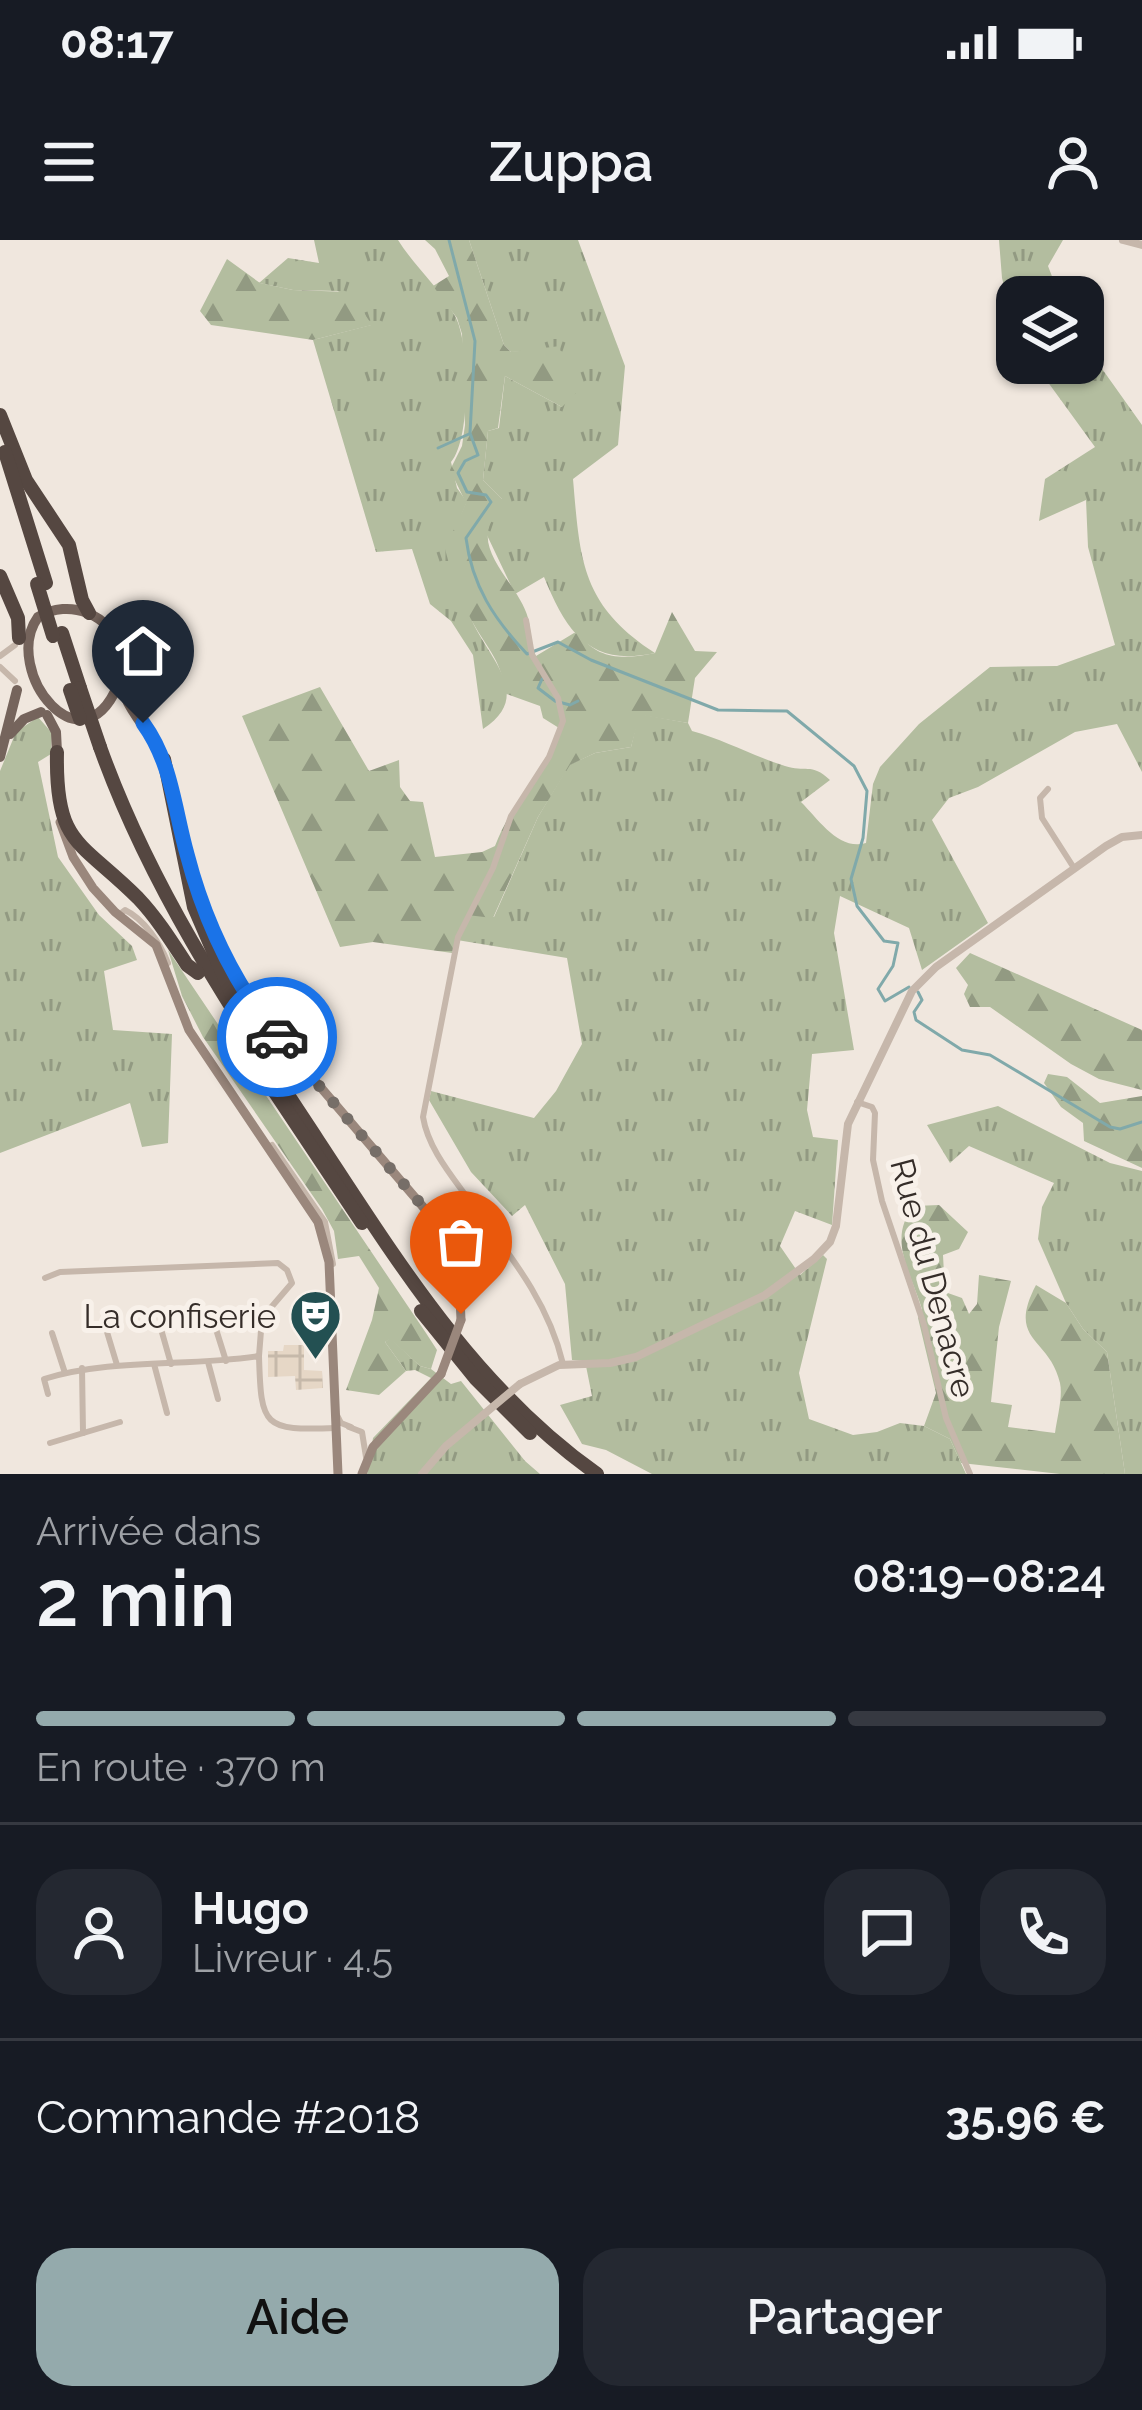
<!DOCTYPE html>
<html lang="fr">
<meta charset="utf-8">
<style>
body{margin:0;font-family:Raleway,sans-serif;background:#242831;color:#f1f3f6;height:100vh;display:flex;flex-direction:column;font-size:45px;white-space:nowrap}
*{box-sizing:border-box;margin:0}
p{font-size:39px;color:#9ea1a6}
.icon{flex:none;width:66px;height:66px;fill:none;stroke:currentColor;stroke-width:2;stroke-linecap:round;stroke-linejoin:round}
.map{position:relative;height:1234px;overflow:hidden}
.sheet{display:flex;flex-direction:column;background:#171b24;flex:1}
.sheet>*{flex:none}
.controls{position:absolute;left:996px;top:36px;display:grid;gap:24px}
.controls a{display:grid;place-items:center;width:108px;height:108px;border-radius:24px;background:#171b24;box-shadow:0 3px 9px #0004;font-size:60px}
.pin{position:absolute;display:grid;place-items:center;width:102px;height:102px;color:#fff;margin:-123px -51px;border-radius:50% 50% 50% 0;rotate:-45deg;box-shadow:0 0 12px #0007}
.pin .icon{rotate:45deg}
.courier{position:absolute;display:grid;place-items:center;width:120px;height:120px;margin:-60px;border:9px solid #1a73e8;border-radius:50%;background:#fff;color:#222;box-shadow:0 3px 15px #0007}
.overview em{font-style:normal;font-weight:600}
.overview div{display:flex;flex-direction:column-reverse}
.overview{display:flex;align-items:center;justify-content:space-between;height:204px;padding:0 36px}
h1{font-size:78px;font-weight:600;line-height:90px}
.bar{display:grid;grid-template-columns:repeat(4,1fr);gap:18px 12px;align-content:center;height:144px;padding:0 36px}
.bar i{height:15px;border-radius:9px;background:#363941}
.bar .active{background:#94aaac}
.bar p{grid-column:span 4}
.line{display:flex;align-items:center;gap:30px;padding:0 36px;border-top:3px solid #363941}
.line div{flex:1}
.round{display:grid;place-items:center;flex:none;width:126px;height:126px;border-radius:36px;background:#242831}
.cta{display:flex;gap:24px;margin-top:auto;padding:24px 36px}
.cta a{flex:1;height:138px;border-radius:36px;background:#94aaac;color:#111;font-size:48px;font-weight:600;line-height:138px;text-align:center}
.cta a+a{background:#242831;color:#f1f3f6}
.status{display:flex;justify-content:space-between;align-items:center;height:84px;padding:0 60px;background:#171b24;direction:ltr}
.status svg{height:33px;fill:currentColor}
header{display:flex;justify-content:space-between;align-items:center;height:156px;padding:0 36px;background:#171b24;font-size:54px;font-weight:600}
.map>svg:first-child{display:block}
.grass{fill:url(#grass-tufts)}
.forest{fill:url(#forest-firs)}
.plaza{fill:url(#plaza-grid)}
.lines{fill:none;stroke-linecap:round;stroke-linejoin:round}
.stream{stroke:#80a9aa;stroke-width:3}
.minor{stroke:#c6b7ab;stroke-width:6}
.tertiary{stroke:#c6b7ab;stroke-width:8}
.secondary{stroke:#9a877c;stroke-width:9}
.primary{stroke:#75645c;stroke-width:10}
.motorway{stroke:#554741;stroke-width:14}
.tertiary-bridge{stroke:#c6b7ab;stroke-width:8}
.secondary-bridge{stroke:#9a877c;stroke-width:9}
.motorway-bridge{stroke:#554741;stroke-width:14}
.done{stroke:#766e68;stroke-width:12;stroke-dasharray:0 21.6}
.route{stroke:#1a73e8;stroke-width:15}
.labels{text-anchor:middle;dominant-baseline:central;stroke-width:10;stroke-linejoin:round;paint-order:stroke}
.street-label{font-size:33px;fill:#352d29;stroke:#f8f1ea}
.poi-label{font-size:33px;fill:#352d29;stroke:#f8f1ea;text-anchor:end}
</style>
<div class="status"><b>08:17</b><svg viewBox="0 0 49 12"><path d="M0 12V9h3v3zM5 12V6h3v6zM10 12V3h3v9zM15 12V0h3v12zM26 1h20v11H26zM47 4h2v5h-2z"/></svg></div>
<header><svg class="icon" aria-label="menu" viewBox="0 0 24 24"><path d="M4 6h16M4 12h16M4 18h16"/></svg>Zuppa<svg class="icon" aria-label="person" viewBox="0 0 24 24"><circle cx="12" cy="8" r="4"/><path d="M4 21q1-7 8-7t8 7"/></svg></header>
<div class="map">
<svg width="1142" height="1234" viewBox="0 0 1142 1234">
<defs>
<pattern id="grass-tufts" width="24" height="20" patternUnits="userSpaceOnUse" patternTransform="scale(3)"><rect width="24" height="20" fill="#b3bd9f"/><path d="M3 7l-1-3M5 7V3M7 7l1-3M15 17l-1-3M17 17v-4M19 17l1-3" fill="none" stroke="#929a82"/></pattern>
<pattern id="forest-firs" width="22" height="20" patternUnits="userSpaceOnUse" patternTransform="scale(3)"><rect width="22" height="20" fill="#b3bd9f"/><path d="M5 1l3.5 6h-7zM16 11l3.5 6h-7z" fill="#929a82"/></pattern>
<pattern id="plaza-grid" width="8" height="8" patternUnits="userSpaceOnUse" patternTransform="scale(3)"><rect width="8" height="8" fill="#e6d7c6"/><path d="M0 4h8M4 0v8" fill="none" stroke="#c6b9aa"/></pattern>
</defs>
<rect width="100%" height="100%" fill="#f0e7de"/>
<g class="grass">
<path d="M 314,0 L 398,0 C 415,27 440,48 455,76 C 470,102 471,199 451,222 L 457,248 L 467,262 C 463,271 458,280 459,290 C 459,312 465,365 474,385 C 493,423 532,457 483,489 L 473,415 L 451,381 L 430,364 L 412,309 L 376,312 L 313,100 L 371,85 L 338,51 L 293,50 L 259,43 L 288,18 L 319,23 Z"/>
<path d="M 469,0 L 578,0 L 625,126 L 618,205 L 573,239 C 580,320 581,365 655,413 C 590,427 567,393 544,337 L 515,354 L 485,291 L 502,259 L 483,240 L 488,191 L 499,188 L 505,136 L 562,167 L 542,111 L 511,112 L 504,105 Z"/>
<polygon points="999,0 1063,0 1048,26 1060,57 1017,57 1017,95 1002,38"/>
<path d="M 1083,102 L 1142,185 L 1142,532 L 1117,484 L 1075,492 L 978,547 L 949,558 L 932,580 L 988,683 L 922,730 L 909,688 L 840,656 L 834,693 L 854,810 L 812,814 L 807,870 L 813,897 L 838,900 L 832,985 L 795,971 L 780,1006 L 800,1035 L 823,1015 L 827,1019 L 799,1133 L 809,1179 L 853,1195 L 877,1192 L 900,1183 L 924,1186 L 950,1199 L 966,1234 L 652,1234 L 606,1210 L 582,1204 L 560,1165 L 592,1156 L 585,1121 L 572,1120 L 565,1044 L 525,965 L 512,976 L 471,932 L 429,860 L 431,851 L 534,878 L 556,851 L 582,804 L 567,718 L 457,700 L 467,674 L 494,677 L 538,577 L 569,525 L 595,513 L 631,507 L 639,474 L 688,483 L 692,491 C 725,500 753,516 785,526 C 805,533 811,522 830,540 L 801,562 C 819,580 839,611 866,603 L 873,544 L 880,527 L 919,484 L 990,427 L 1057,426 L 1115,405 L 1088,307 L 1086,260 L 1039,281 L 1045,239 L 1095,207 L 1034,123 L 1083,123 Z"/>
<polygon points="38,477 52,493 51,514 38,522 58,617 99,675 132,706 137,720 104,731 113,790 172,794 168,903 142,907 130,863 0,913 0,531 16,492"/>
<polygon points="998,866 1110,923 1142,931 1142,1234 1125,1234 1107,1112 1083,1089 1066,1063 1038,999 1042,967 1054,943 969,906 950,923 927,885"/>
<polygon points="390,1098 420,1126 431,1129 451,1144 461,1141 525,1221 540,1234 367,1234 373,1198 431,1138 415,1130 406,1131 385,1102"/>
</g>
<g class="forest">
<path d="M 425,0 L 469,0 L 504,105 L 511,112 L 560,106 L 562,129 L 580,149 L 562,167 L 505,136 L 498,188 L 488,191 L 483,240 L 502,259 L 504,267 C 460,303 518,340 528,378 C 532,392 529,403 536,416 L 574,393 L 580,394 C 597,421 627,419 655,413 L 672,372 L 695,411 L 717,412 L 695,438 L 688,483 L 640,475 L 631,507 L 595,513 L 570,525 L 538,577 L 493,678 L 467,675 L 452,713 L 373,702 L 340,707 L 242,476 L 320,447 L 369,531 L 399,520 L 400,547 L 410,561 L 423,562 L 435,617 L 482,612 L 495,606 C 511,563 544,532 559,488 L 543,478 L 540,466 L 504,453 C 504,424 487,408 473,383 C 460,359 452,335 445,309 L 466,263 L 450,230 L 462,206 L 465,185 L 462,94 L 457,78 L 433,46 L 449,36 L 435,9 Z"/>
<polygon points="227,19 260,43 293,50 350,52 372,85 313,100 211,85 200,71"/>
<polygon points="168,710 426,1093 437,1110 431,1129 420,1126 390,1099 385,1102 406,1131 379,1155 346,1150 372,1080 379,1048 359,1016 338,1019 334,991 322,969 203,797 182,756"/>
<polygon points="970,713 1142,790 1142,850 1099,839 1071,824 990,767 970,767 964,754 968,745 956,728"/>
<polygon points="1048,834 1067,837 1100,863 1142,856 1142,928 1084,901 1083,883 1061,867 1044,843"/>
<path d="M 939,965 L 968,992 L 959,1009 L 943,1015 L 945,1052 L 962,1058 L 969,1074 L 977,1064 L 979,1035 L 1011,1041 L 999,1087 L 991,1162 L 1012,1165 L 1008,1187 L 1055,1193 C 1057,1178 1063,1157 1060,1143 C 1050,1097 1006,1102 1036,1045 L 1066,1063 L 1083,1089 L 1107,1112 L 1125,1234 L 1060,1234 L 961,1223 L 950,1199 L 924,1186 L 936,1153 L 918,1078 L 922,1069 C 911,1034 886,996 915,966 Z"/>
</g>
<polygon class="plaza" points="284,1105 304,1105 304,1130 322,1131 323,1148 296,1150 295,1136 268,1137 268,1111 283,1111"/>
<g class="lines">
<g class="stream">
<path d="M 449,0 L 475,101 L 470,193 L 478,215 L 465,221 L 458,233 L 467,252 L 486,255 L 491,262 L 466,298 C 472,346 494,379 527,414 L 558,402 L 591,420 L 718,470 L 787,471 L 854,526 L 867,551 L 863,598 L 851,639 L 857,666 L 884,701 L 898,703 L 893,726 L 878,749 L 885,761 L 909,747"/>
<polyline points="438,208 469,194"/>
<polyline points="542,439 538,448 555,461 570,465 578,461"/>
<polyline points="918,752 922,760 914,772 916,780 962,810 990,815 1110,887 1120,889 1142,882"/>
</g>
<g class="minor">
<path d="M 526,380 L 532,415 L 558,458 L 563,481 L 549,517 L 511,576 L 493,628 L 458,697 L 423,877 C 428,908 451,935 469,960 C 508,1013 548,1060 563,1124"/>
<polyline points="0,416 15,405"/>
<polyline points="0,427 15,441"/>
<polyline points="1048,549 1040,558 1042,578 1074,628"/>
<path d="M 120,674 L 125,670 C 144,679 160,703 168,723"/>
<polyline points="857,862 872,867 875,873 873,920 882,961 924,1085 946,1178 970,1234"/>
<polyline points="272,905 325,982 333,1024"/>
<polyline points="45,1038 60,1032 278,1023 287,1030 292,1043 262,1078 259,1116"/>
<polyline points="215,1086 226,1121"/>
<polyline points="161,1089 171,1124"/>
<polyline points="107,1092 117,1125"/>
<polyline points="52,1093 65,1133"/>
<polyline points="208,1122 218,1159"/>
<polyline points="154,1124 167,1173"/>
<polyline points="82,1128 83,1193"/>
<path d="M 48,1154 L 44,1139 C 113,1118 187,1127 259,1116 C 261,1187 263,1191 336,1188"/>
<polyline points="337,1175 341,1183 351,1187"/>
<polyline points="349,1187 362,1192 366,1217"/>
<polyline points="50,1203 120,1182"/>
</g>
<g class="tertiary">
<polyline points="1123,0 1142,5"/>
<polyline points="520,1144 559,1125 610,1123 636,1117 765,1055 814,1019 830,1002 836,986 848,884 912,751 936,727 1106,606 1122,597 1142,595"/>
<polyline points="422,1234 446,1206 483,1175"/>
</g>
<g class="secondary">
<polyline points="60,582 73,617 93,648 115,672 156,705 189,790 318,982 329,1022 338,1234"/>
<polyline points="194,638 225,715 269,787 442,989 459,1034 461,1080"/>
<polyline points="362,1234 373,1207 441,1134"/>
</g>
<g class="primary">
<path d="M 121,437 C 85,540 0,430 38,377 C 69,358 111,374 121,410 C 125,425 119,440 125,456 C 134,479 154,496 164,519"/>
<polyline points="47,475 56,492 57,512"/>
<polyline points="10,494 24,479 41,472"/>
<polyline points="0,517 17,450"/>
</g>
<g class="motorway">
<polyline points="0,175 26,240 69,305 82,360 89,373"/>
<polyline points="5,212 46,343"/>
<polyline points="0,336 18,378 19,398"/>
<polyline points="62,393 80,448"/>
<path d="M 100,507 C 151,650 234,773 317,899 C 398,1022 474,1147 597,1234"/>
<path d="M 57,512 C 55,606 80,600 138,658 C 157,678 172,702 187,725 L 198,733"/>
<polyline points="164,519 194,667 232,755"/>
<polyline points="258,827 362,983"/>
<polyline points="421,1071 476,1139 530,1193"/>
</g>
<polyline class="tertiary-bridge" points="483,1175 520,1144"/>
<polyline class="secondary-bridge" points="441,1134 461,1080"/>
<g class="motorway-bridge">
<polyline points="37,344 53,396"/>
<polyline points="80,448 100,507"/>
<polyline points="70,450 80,479"/>
</g>
</g>
<g class="lines">
<polyline class="done" points="277,797 439,985 457,1024 461,1074"/>
<path class="route" d="M 143,483 C 172,523 174,568 187,614 C 204,680 235,744 277,797"/>
</g>
<defs>
<symbol id="theatre-pin" viewBox="-11 -11 22 30"><path d="M0 17L-7.5 6A9.5 9.5 0 1 1 7.5 6Z" fill="#235052" stroke="#f8f1ea"/><path d="M-5-5.5Q0-4 5-5.5V0Q5 5 0 6Q-5 5-5 0ZM-3.3-2.5H-1v1.5H-3.3ZM1-2.5H3.3v1.5H1ZM-2.8 1Q0 5.5 2.8 1Z" fill="#fff"/></symbol>
</defs>
<g fill-rule="evenodd">
<use href="#theatre-pin" x="286" y="1046" width="59" height="81"/>
</g>
<g class="labels">
<g class="street-label">
<text transform="translate(933 1038) rotate(75)">Rue du Denacre</text>
</g>
<g class="poi-label">
<text x="276" y="1076">La confiserie</text>
</g>
</g>
</svg>
<div class="controls">
<a><svg class="icon" aria-label="layers" viewBox="0 0 24 24"><path d="M12 4l9 5-9 5-9-5zM3 14l9 5 9-5"/></svg></a>
</div>
<div class="pin" style="left:461px;top:1074px;background:#ea580c"><svg class="icon" aria-label="bag" viewBox="0 0 24 24"><path d="M5 8h14l-1 12H6zM9 8a3 3 0 0 1 6 0"/></svg></div>
<div class="pin" style="left:143px;top:483px;background:#1f2937"><svg class="icon" aria-label="home" viewBox="0 0 24 24"><path d="M3 11l9-7 9 7M6 9v11h12V9"/></svg></div>
<div class="courier" style="left:277px;top:797px"><svg class="icon" aria-label="car" viewBox="0 0 24 24"><path d="M5 17H2v-5l4-1 3-4h7l3 4 3 1v5h-3M9 17h6M6 11h13"/><circle cx="7" cy="17" r="2"/><circle cx="17" cy="17" r="2"/></svg></div>
</div>
<section class="sheet">
<div class="overview"><div><h1>2 min</h1><p>Arrivée dans</p></div><em>08:19–08:24</em></div>
<div class="bar"><i class="active"></i><i class="active"></i><i class="active"></i><i></i><p>En route · 370 m</p></div>
<div class="line" style="height:216px"><a class="round"><svg class="icon" aria-label="person" viewBox="0 0 24 24"><circle cx="12" cy="8" r="4"/><path d="M4 21q1-7 8-7t8 7"/></svg></a><div><b>Hugo</b><p>Livreur · 4.5</p></div><a class="round"><svg class="icon" aria-label="chat" viewBox="0 0 24 24"><path d="M4 5h16v11H9l-5 4z"/></svg></a><a class="round"><svg class="icon" aria-label="phone" viewBox="0 0 24 24"><path d="M5 4h4l2 5-3 2q2 4 5 5l2-3 5 2v4C11 20 4 13 5 4z"/></svg></a></div>
<div class="line" style="height:156px"><div>Commande #2018</div><b>35.96 €</b></div>
<div class="cta"><a>Aide</a><a>Partager</a></div>
</section>
